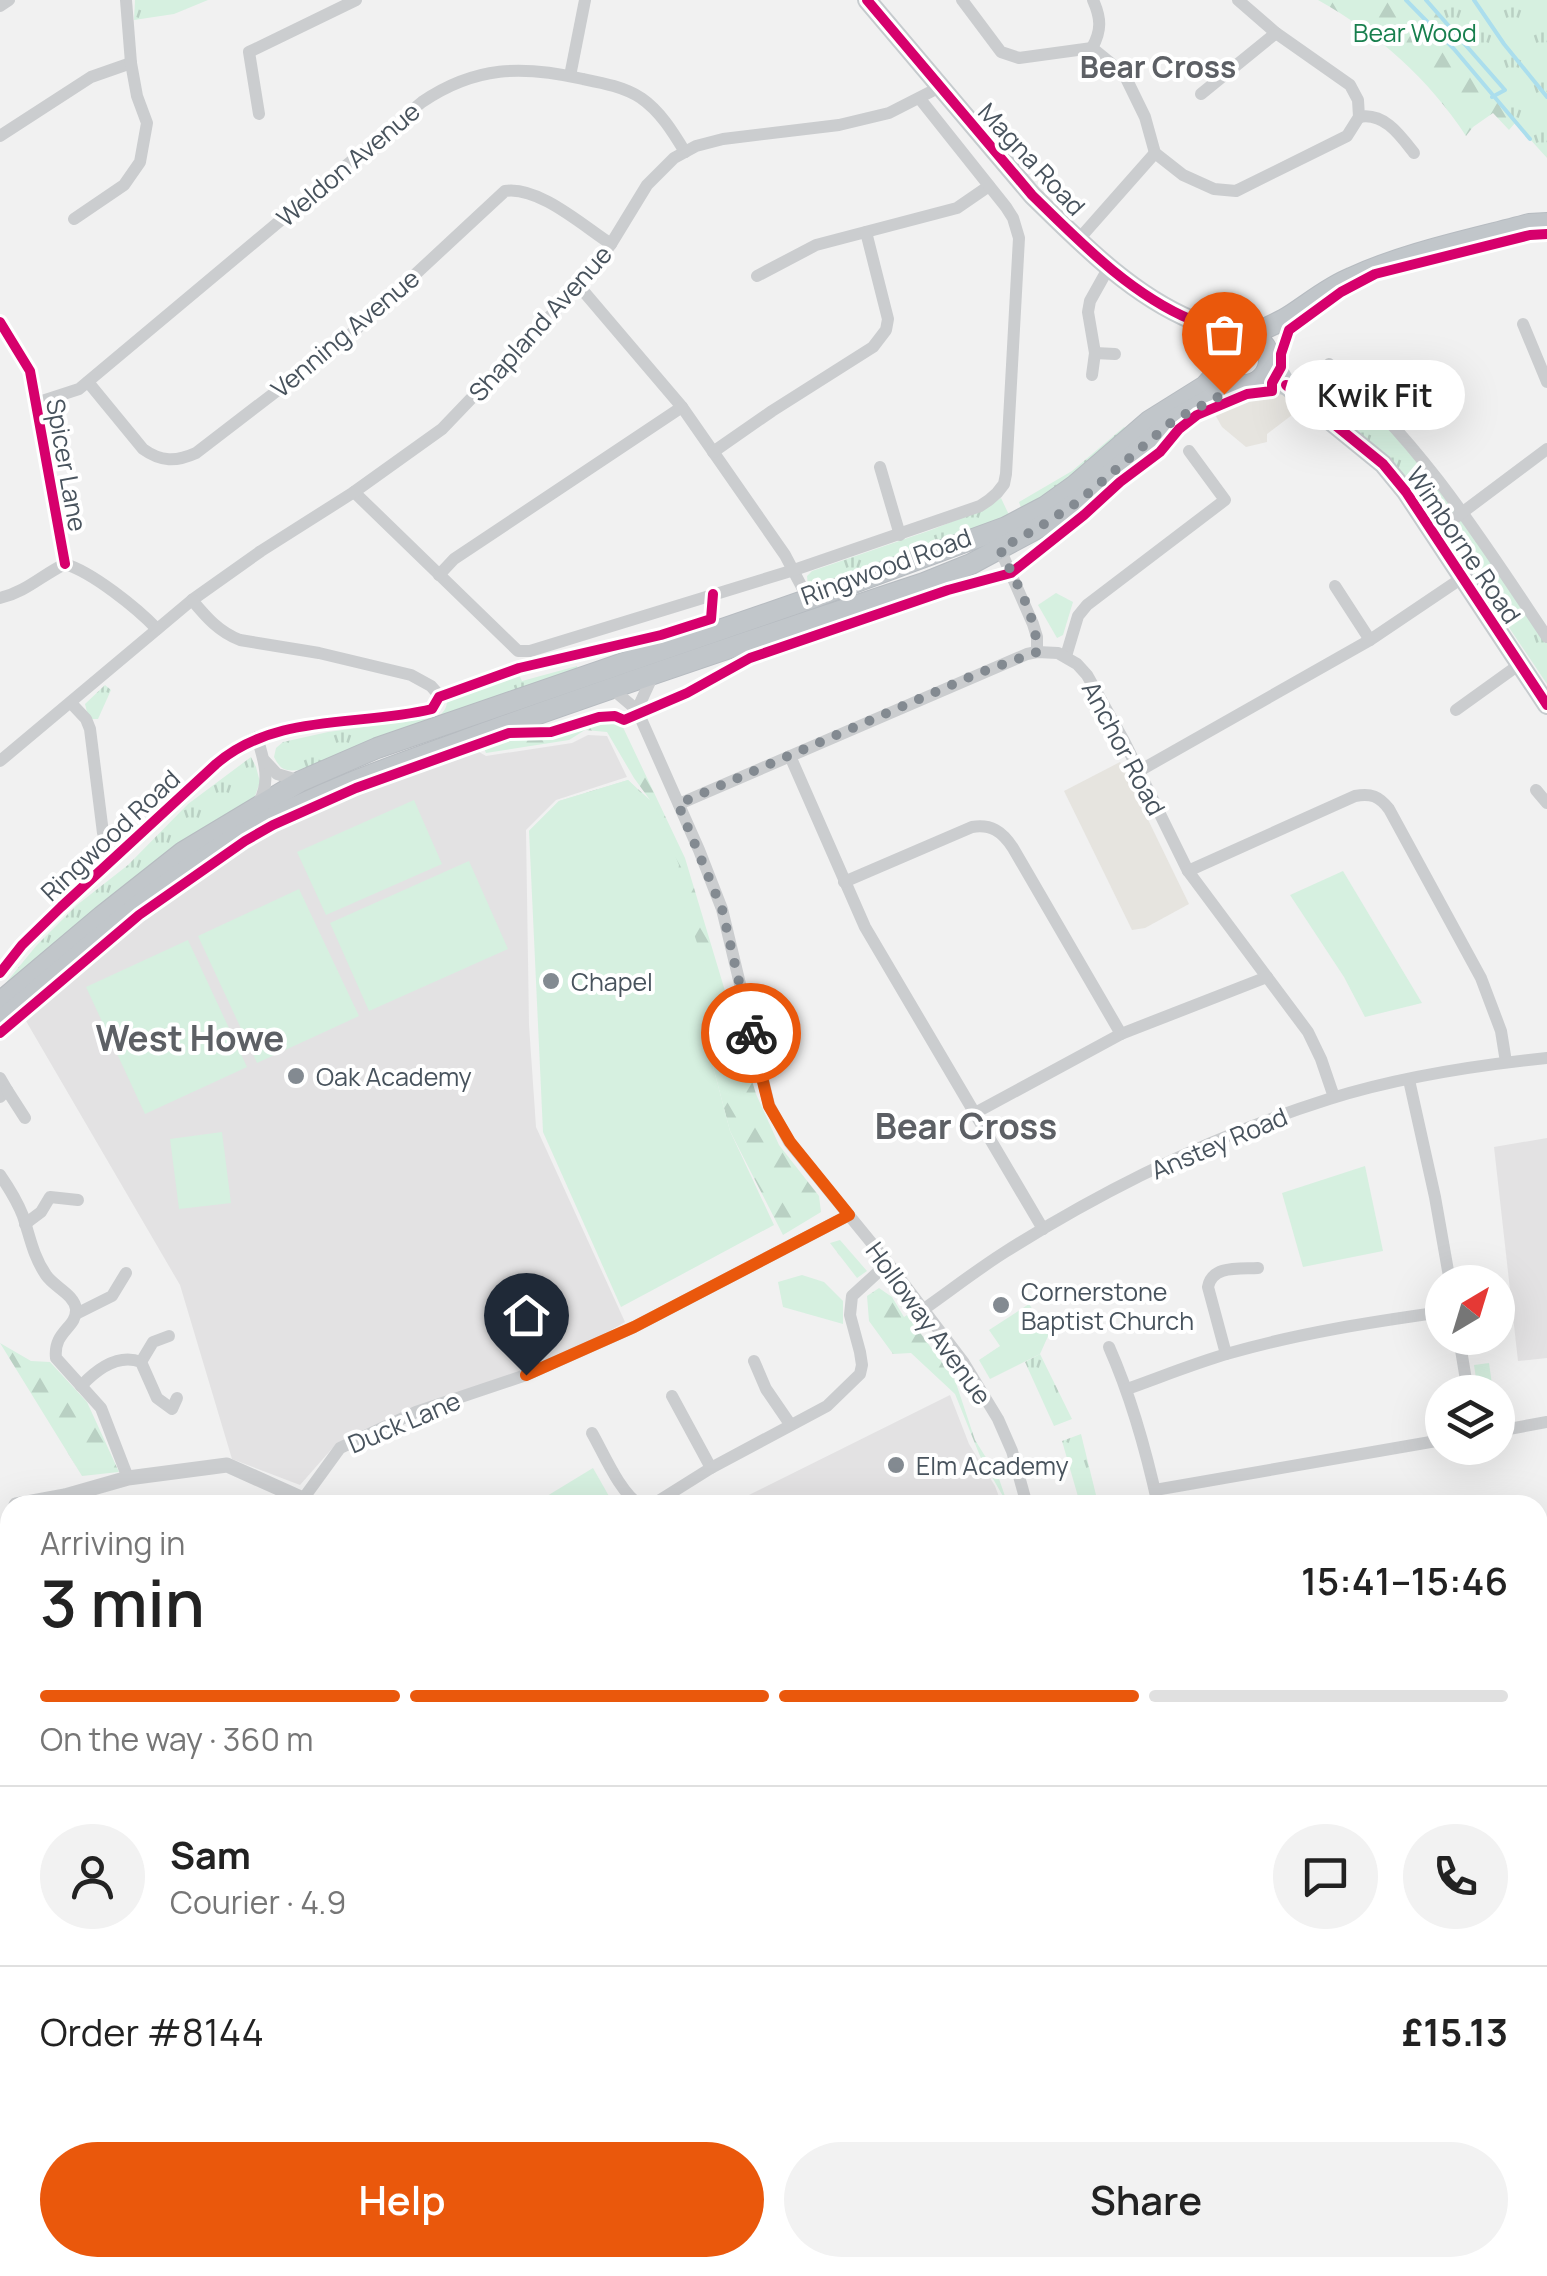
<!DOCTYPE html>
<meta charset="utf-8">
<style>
body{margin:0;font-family:Manrope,sans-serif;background:#f2f2f2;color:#222;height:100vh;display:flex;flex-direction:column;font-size:38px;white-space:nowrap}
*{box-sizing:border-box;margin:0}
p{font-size:32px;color:#767676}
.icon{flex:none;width:55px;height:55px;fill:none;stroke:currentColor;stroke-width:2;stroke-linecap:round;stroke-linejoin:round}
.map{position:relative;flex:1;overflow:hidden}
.sheet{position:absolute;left:0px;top:1495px;width:1548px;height:782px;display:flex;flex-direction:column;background:#fff;border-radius:30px 30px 0 0;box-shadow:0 10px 40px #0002}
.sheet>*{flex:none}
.needle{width:65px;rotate:38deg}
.fabs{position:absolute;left:1425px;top:1265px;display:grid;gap:20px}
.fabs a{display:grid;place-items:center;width:90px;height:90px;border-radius:50%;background:#fff;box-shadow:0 10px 40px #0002;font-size:50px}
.pin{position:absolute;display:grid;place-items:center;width:85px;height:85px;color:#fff;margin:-102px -42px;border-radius:50% 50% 50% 0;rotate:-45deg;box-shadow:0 0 10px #0007}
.pin .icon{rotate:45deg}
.courier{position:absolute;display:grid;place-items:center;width:100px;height:100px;margin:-50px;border:8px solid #ea580c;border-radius:50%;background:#fff;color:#222;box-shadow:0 2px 12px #0007}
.bubble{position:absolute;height:70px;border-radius:35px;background:#fff;box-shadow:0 10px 40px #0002;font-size:32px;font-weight:600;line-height:70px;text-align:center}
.summary em{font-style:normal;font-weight:600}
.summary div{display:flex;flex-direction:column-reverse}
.summary{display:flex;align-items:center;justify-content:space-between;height:170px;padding:0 40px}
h1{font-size:65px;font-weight:600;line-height:75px}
.bar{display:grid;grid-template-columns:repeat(4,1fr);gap:15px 10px;align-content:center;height:120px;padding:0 40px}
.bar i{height:12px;border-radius:8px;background:#e0e0e0}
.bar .active{background:#ea580c}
.bar p{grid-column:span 4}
.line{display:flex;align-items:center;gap:25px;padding:0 40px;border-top:2px solid #e0e0e0}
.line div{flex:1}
.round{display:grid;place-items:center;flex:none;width:105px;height:105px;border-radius:52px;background:#f2f2f2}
.action{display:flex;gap:20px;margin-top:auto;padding:20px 40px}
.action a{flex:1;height:115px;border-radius:60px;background:#ea580c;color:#fff;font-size:40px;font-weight:600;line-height:115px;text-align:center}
.action a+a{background:#f2f2f2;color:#222}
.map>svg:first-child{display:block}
.commercial{fill:#e6e4df}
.education{fill:#e3e2e3}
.grass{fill:url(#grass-tufts)}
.forest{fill:url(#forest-firs)}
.park{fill:#d6f0e0}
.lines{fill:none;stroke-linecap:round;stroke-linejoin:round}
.stream{stroke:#abdeed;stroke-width:4}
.trunk-casing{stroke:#b6bbc0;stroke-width:22}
.minor{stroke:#cbcdcf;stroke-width:12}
.tertiary{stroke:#cbcdcf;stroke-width:15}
.primary{stroke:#c6cbce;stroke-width:20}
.trunk{stroke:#c1c6ca;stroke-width:20}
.cycleway-casing{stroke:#fff;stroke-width:16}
.cycleway{stroke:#d6006c;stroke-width:10}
.done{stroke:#838a91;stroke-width:10;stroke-dasharray:0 18}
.route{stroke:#ea580c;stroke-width:12}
.poi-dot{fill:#838a91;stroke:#fff;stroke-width:4}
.labels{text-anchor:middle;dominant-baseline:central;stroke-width:8;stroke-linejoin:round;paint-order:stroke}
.park-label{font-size:25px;fill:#187f4e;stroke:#fff}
.street-label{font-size:25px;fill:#48535d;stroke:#fff}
.poi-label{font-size:25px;fill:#48535d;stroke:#fff;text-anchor:start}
.quarter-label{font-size:30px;font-weight:bold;fill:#5d6065;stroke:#fff}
.district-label{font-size:35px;font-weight:bold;fill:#5d6065;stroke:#fff}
</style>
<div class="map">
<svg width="1547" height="2276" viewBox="0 0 1547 2276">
<defs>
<pattern id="grass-tufts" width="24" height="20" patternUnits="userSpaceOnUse" patternTransform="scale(2.5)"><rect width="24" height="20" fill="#d6f0e0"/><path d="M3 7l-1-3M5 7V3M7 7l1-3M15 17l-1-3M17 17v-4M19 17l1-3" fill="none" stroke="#b9d0c3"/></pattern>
<pattern id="forest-firs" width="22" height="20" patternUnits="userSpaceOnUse" patternTransform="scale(2.5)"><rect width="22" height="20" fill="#d6f0e0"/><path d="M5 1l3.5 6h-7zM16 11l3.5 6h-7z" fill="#b9d0c3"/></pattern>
</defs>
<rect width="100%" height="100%" fill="#f1f1f1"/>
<g class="commercial">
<polygon points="1244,385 1249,385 1309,402 1267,434 1267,442 1246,447 1222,427 1208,402"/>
<polygon points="1120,762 1189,904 1145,928 1132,930 1064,791"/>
</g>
<g class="education">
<polygon points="588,735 607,736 627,777 556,800 526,830 529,1025 536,1127 625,1322 599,1337 521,1371 337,1443 300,1485 232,1459 180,1285 26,1021 68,979 111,942 150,917 248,843 290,820 426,764 474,749 486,756 572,743"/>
<polygon points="1547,1138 1547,1358 1518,1361 1494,1147"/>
<polygon points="950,1395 969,1444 995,1486 1002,1505 729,1505"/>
<polygon points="233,2268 272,2268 282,2276 228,2276"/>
</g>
<g class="grass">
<polygon points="135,0 208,0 174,14 134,20"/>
<polygon points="1426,0 1547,0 1547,158 1492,97 1504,90"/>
<polygon points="1329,364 1380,409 1547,637 1547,684 1442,528 1376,448 1306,389"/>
<polygon points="1124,427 1128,430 1070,480 1022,511 1019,502 1072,471"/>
<polygon points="1001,498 1010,517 814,589 808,586 807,576 812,571 931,530 984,509"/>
<path d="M 577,666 L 578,670 L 300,770 C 286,771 281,771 274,757 L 276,748 L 283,742 L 328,732 L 436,717 C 444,713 447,708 447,700 L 518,673 L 522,681 Z"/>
<polygon points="105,685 111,690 98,719 92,719 87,712 85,704"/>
<polygon points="251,757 256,767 260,782 255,796 213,824 0,990 36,946 77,905 128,865 188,804"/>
<polygon points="1040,1354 1072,1419 1054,1426 1025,1362"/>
<polygon points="1489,1363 1493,1391 1478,1392 1474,1365"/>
<polygon points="1081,1434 1096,1495 1079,1500 1062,1441"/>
</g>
<g class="forest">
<path d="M 1318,0 L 1426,0 L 1505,90 L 1493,97 L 1515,123 L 1509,130 L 1493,113 L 1473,127 L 1466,136 C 1430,80 1376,32 1318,0 Z"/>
<polygon points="602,719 620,721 685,858 756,1094 779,1145 819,1196 821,1212 783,1235 730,1131 704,1032 529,831 559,801 628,780 650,800 634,778 607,732 585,730 569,740 486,753 483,746 511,737 554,736"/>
<polygon points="840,1240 867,1271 857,1278 830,1243"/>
<polygon points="879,1288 892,1297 904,1317 907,1315 955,1380 975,1440 985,1456 995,1467 1008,1505 980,1456 955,1394 911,1353 893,1354 869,1321 867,1296"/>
<polygon points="0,1343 31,1361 50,1362 87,1402 119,1472 82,1476"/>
</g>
<g class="park">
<polygon points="1056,593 1073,602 1063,635 1057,638 1038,605"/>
<polygon points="628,780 655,807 679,865 676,882 723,1018 704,1032 730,1131 774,1225 621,1307 543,1132 529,831 559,801"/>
<polygon points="414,800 442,864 326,915 297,852"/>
<polygon points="469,861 508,949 369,1011 330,923"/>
<polygon points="1343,871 1422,1003 1365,1017 1344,977 1290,895"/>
<polygon points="299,889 359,1016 257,1063 198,936"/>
<polygon points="188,940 247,1067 145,1114 86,987"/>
<polygon points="222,1132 231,1203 179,1209 170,1139"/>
<polygon points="1365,1166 1383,1251 1303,1267 1282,1193"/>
<polygon points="802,1275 824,1282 843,1301 843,1324 783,1307 778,1282"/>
<polygon points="1029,1304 1049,1334 1040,1354 990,1379 979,1360 1000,1346 989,1330"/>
<polygon points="593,1468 614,1505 553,1505 547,1496"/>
<polygon points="1538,1837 1547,1837 1547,2276 1506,2276 1499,2268 1538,2268"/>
</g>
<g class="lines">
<g class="stream">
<polyline points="1406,0 1454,49 1530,139"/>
<polyline points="1426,0 1505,90 1492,97"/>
<polyline points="1474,0 1504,44 1547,97"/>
<polyline points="1538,1969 1547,1977"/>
</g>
<defs>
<g id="trunk">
<circle cx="1244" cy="360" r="25"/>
<path d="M 1249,336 C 1263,329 1279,323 1291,315 C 1311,302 1329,287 1351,278 C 1407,252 1470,240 1529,224 L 1547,223"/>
<polyline points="0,1002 102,916 183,852 301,781 377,748 818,596 1006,527 1046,506 1074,486 1149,421 1205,386 1213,377 1219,362"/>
<path d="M 0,1021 C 78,958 152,885 241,835 C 328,786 414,759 507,725 C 645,676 785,629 924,583 L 971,564 L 1038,528 L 1078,502 L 1174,420 L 1237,384"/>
</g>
</defs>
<use href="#trunk" class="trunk-casing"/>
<g class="minor">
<polyline points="962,0 1001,52 1019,58 1092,48 1124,74 1145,117 1155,153 1183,175 1214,189 1236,191 1347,136 1359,117 1358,100 1350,85 1276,33 1238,0"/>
<polyline points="0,6 9,0"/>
<path d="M 1092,48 C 1102,30 1101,18 1093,0"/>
<polyline points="570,76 585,0"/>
<polyline points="1201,94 1276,33"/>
<polyline points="259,114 249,52 356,0"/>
<path d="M 1359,117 C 1384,112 1400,135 1414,153"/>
<polyline points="0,136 91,77 131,63"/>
<polyline points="74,219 124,185 140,162 147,123 137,96 131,63 126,0"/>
<polyline points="1079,239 1155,153"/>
<polyline points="757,276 816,245 957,208 989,186"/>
<polyline points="579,286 682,407 785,555 804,591 815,596"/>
<polyline points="0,322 30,371 65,564"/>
<polyline points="1523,324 1547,382"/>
<polyline points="1095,353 1115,354"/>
<path d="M 1329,364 C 1419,439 1482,540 1547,637"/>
<polyline points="1092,375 1095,353 1088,312 1090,301 1109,267"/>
<path d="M 88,382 L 143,449 C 161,462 176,462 196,453 L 351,334 L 505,191 C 539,186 583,226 611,244"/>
<path d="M 36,403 L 79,389 L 422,102 C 475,66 522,65 583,79 C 603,83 624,87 641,98 C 660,111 673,132 685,152"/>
<polyline points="1324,415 1353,385"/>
<polyline points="713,452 772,411 873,347 886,330 888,319 866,232"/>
<polyline points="880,467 900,535"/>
<polyline points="354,492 518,651 530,651 794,570 980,506 989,500 997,493 1004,484 1006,474 1019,238 1013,218 1006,207 920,99"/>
<polyline points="1435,533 1547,449"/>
<polyline points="1000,549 1033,624 1037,637 1037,652"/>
<path d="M 65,564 C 92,572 137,608 157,629"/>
<polyline points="439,575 454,559 682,407"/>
<polyline points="1335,586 1370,640"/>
<path d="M 0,598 C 26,592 42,575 65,564"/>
<polyline points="1066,656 1078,616 1087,605 1225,500 1189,451"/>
<polyline points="611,688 637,710 653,675"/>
<polyline points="71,703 86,719 90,729 103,833"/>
<polyline points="637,710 699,850 722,909 769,1105 789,1142 888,1263 964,1363 998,1419 1012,1451 1027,1505"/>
<polyline points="1456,710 1520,664"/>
<path d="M 257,737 C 264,760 271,781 259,802"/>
<polyline points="790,756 865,927 1043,1229"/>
<polyline points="0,761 192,600 261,551 354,492 442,429 579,286 611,244 647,185 674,158 696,146 723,139 839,125 889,113 940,87"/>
<polyline points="265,761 277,774 301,781"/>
<polyline points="1139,771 1370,640 1462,578"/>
<polyline points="1536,790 1547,803"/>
<polyline points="679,804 1027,654 1037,652 1058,653 1077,664 1087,675 1124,741 1188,871 1308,1032 1321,1059 1334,1097"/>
<path d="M 1188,871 L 1355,796 C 1371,793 1379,796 1389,809 L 1481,978 L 1501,1031 L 1506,1062"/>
<path d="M 844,882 L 972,827 C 991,824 1002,831 1013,848 L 1121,1034"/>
<path d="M 0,973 L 22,945 L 61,907 L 216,764 L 243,744 L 257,737 L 288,729 L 423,711 C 432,709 440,705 438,694 L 431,686 L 411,675 L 319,653 L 240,640 C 219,632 206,617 192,600"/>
<polyline points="0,1078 7,1090 0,1097"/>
<polyline points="1409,1080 1435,1197 1450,1282"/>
<polyline points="7,1090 25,1118"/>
<polyline points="975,1113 1121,1034 1267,977"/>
<path d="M 0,1175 C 9,1188 17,1201 23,1216 C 30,1237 33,1256 46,1275 C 54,1287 74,1294 76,1309 C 77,1328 53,1331 56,1358 L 101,1408 L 128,1478"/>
<polyline points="25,1224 41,1212 50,1197 78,1200"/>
<path d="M 924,1309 C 951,1290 978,1269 1005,1252 C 1106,1188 1215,1135 1329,1099 C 1396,1078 1478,1065 1547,1058"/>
<polyline points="76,1314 112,1296 126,1273"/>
<polyline points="1459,1338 1468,1392"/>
<path d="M 1109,1347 C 1132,1399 1146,1450 1158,1505"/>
<path d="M 1226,1354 L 1208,1287 C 1212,1265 1239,1269 1258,1268"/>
<polyline points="754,1361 766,1389 790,1424"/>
<polyline points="141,1362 153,1342 169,1336"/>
<path d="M 81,1386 C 96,1370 118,1353 141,1362 L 157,1398 L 172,1409 L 177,1398"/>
<path d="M 1127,1389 C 1161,1377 1195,1363 1230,1353 C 1300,1333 1371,1322 1442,1312"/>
<polyline points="672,1396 711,1468"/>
<polyline points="1498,1431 1547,1422"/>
<path d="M 592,1433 C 604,1454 620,1493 640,1505"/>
<polyline points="1155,1490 1442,1440"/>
<polyline points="303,1499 340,1448 416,1412 526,1375 634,1327 849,1215"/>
<polyline points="652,1505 711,1468 827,1406 860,1374 862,1365 860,1352 850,1315 852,1296 888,1263"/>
<polyline points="1538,1545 1547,1546"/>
<polyline points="0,1669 10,1671"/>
<polyline points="1538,1685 1547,1681"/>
<polyline points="0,1741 10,1726"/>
<polyline points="0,1765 10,1771"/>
<polyline points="0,1974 10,1972"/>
<polyline points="0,2084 10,2082"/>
<polyline points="0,2245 10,2240"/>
<polyline points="141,2268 145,2276"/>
<polyline points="424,2268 429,2276"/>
<polyline points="1181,2268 1182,2276"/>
<polyline points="1257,2268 1263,2276"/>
<polyline points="1401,2268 1407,2276"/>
<polyline points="355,2276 371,2268"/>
<polyline points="602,2276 623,2268"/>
</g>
<g class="tertiary">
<polyline points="16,1505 65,1496 128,1478 227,1465 303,1499 308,1505"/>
<polyline points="1538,1825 1547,1825"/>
<polyline points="952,2276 971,2268"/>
</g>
<g class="primary">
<path d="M 867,0 L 1032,195 C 1080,242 1130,294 1192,320 C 1207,326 1222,331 1237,336"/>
<polyline points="1193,321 1220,353"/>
<polyline points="1268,353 1286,385 1383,464 1406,492 1547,705"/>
<polyline points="1258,381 1286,385"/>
</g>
<use href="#trunk" class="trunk"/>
<defs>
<g id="cycleway">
<path d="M 867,0 L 1032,195 C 1080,242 1130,294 1192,320 C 1207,326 1222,331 1237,336"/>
<polyline points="0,322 30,371 65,564"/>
<polyline points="1286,385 1383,464 1406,492 1547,705"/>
<path d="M 0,973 L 22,945 L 61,907 L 216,764 C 277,712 359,727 432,709 L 439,697 L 519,668 L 661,635 L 711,619 L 713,594"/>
<polyline points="0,1033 139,915 245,841 273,825 356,788 509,733 551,732 599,717 615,716 624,720 687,693 750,658 948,590 1011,573 1084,515 1120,482 1160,452 1179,429 1197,415 1247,394 1272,391 1272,383 1281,367 1281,354 1289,330 1341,292 1375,274 1530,235 1547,234"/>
</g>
</defs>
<use href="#cycleway" class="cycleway-casing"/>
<use href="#cycleway" class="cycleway"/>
</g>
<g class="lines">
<path class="done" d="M 751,1033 L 722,909 L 678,804 L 979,673 L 1037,652 C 1037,616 1015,581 1000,549 L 1038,528 L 1078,502 L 1174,420 L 1224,394"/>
<polyline class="route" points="526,1375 634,1327 849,1215 790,1142 769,1106 751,1033"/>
</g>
<g class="poi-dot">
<circle cx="551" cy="981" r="10"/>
<circle cx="296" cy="1076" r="10"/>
<circle cx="1001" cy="1305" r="10"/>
<circle cx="896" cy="1465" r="10"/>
</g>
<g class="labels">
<g class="park-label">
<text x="1415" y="32">Bear Wood</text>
</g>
<g class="street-label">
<text transform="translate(1032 159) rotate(47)">Magna Road</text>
<text transform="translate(348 164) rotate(-40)">Weldon Avenue</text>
<text transform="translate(540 323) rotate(-48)">Shapland Avenue</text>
<text transform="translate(345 333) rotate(-40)">Venning Avenue</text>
<text transform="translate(67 465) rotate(80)">Spicer Lane</text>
<text transform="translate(1464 545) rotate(56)">Wimborne Road</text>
<text transform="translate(886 566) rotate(-20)">Ringwood Road</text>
<text transform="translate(1124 748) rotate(62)">Anchor Road</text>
<text transform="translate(110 835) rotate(-43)">Ringwood Road</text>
<text transform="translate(1219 1143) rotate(-23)">Anstey Road</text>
<text transform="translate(929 1323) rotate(54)">Holloway Avenue</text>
<text transform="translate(404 1422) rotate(-23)">Duck Lane</text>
</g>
<g class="poi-label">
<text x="571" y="981">Chapel</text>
<text x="316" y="1076">Oak Academy</text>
<text x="1021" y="1291">Cornerstone<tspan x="1021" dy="29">Baptist Church</tspan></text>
<text x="916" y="1465">Elm Academy</text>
</g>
<g class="quarter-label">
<text x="1158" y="66">Bear Cross</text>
</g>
<g class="district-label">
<text x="190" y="1038">West Howe</text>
<text x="966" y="1126">Bear Cross</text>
</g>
</g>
</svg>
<div class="fabs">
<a><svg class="needle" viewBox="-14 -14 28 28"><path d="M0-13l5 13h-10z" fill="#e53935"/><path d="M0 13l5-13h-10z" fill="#767676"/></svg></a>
<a><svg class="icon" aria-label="layers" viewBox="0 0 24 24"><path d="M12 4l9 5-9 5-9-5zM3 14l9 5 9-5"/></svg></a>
</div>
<div class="pin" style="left:1224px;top:394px;background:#ea580c"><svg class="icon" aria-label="bag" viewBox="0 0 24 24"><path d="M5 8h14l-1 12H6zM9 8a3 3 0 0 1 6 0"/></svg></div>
<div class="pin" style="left:526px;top:1375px;background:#1f2937"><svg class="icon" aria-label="home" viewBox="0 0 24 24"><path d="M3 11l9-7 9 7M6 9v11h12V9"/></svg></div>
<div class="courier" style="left:751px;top:1033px"><svg class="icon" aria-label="bike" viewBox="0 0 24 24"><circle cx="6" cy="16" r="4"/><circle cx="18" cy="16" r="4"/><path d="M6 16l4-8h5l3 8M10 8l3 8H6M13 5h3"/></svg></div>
<div class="bubble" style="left:1285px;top:360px;width:180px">Kwik Fit</div>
<section class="sheet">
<div class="summary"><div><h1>3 min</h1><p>Arriving in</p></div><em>15:41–15:46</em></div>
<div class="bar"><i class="active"></i><i class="active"></i><i class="active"></i><i></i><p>On the way · 360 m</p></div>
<div class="line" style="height:180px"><a class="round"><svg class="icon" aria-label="person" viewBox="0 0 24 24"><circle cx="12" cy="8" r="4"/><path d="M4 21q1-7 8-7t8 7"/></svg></a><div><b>Sam</b><p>Courier · 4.9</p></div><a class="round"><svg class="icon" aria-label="chat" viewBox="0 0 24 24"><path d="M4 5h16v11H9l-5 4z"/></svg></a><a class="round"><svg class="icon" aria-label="phone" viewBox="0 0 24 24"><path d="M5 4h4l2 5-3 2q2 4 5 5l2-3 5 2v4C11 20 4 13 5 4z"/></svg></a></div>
<div class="line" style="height:130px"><div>Order #8144</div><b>£15.13</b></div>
<div class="action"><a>Help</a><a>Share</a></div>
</section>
</div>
